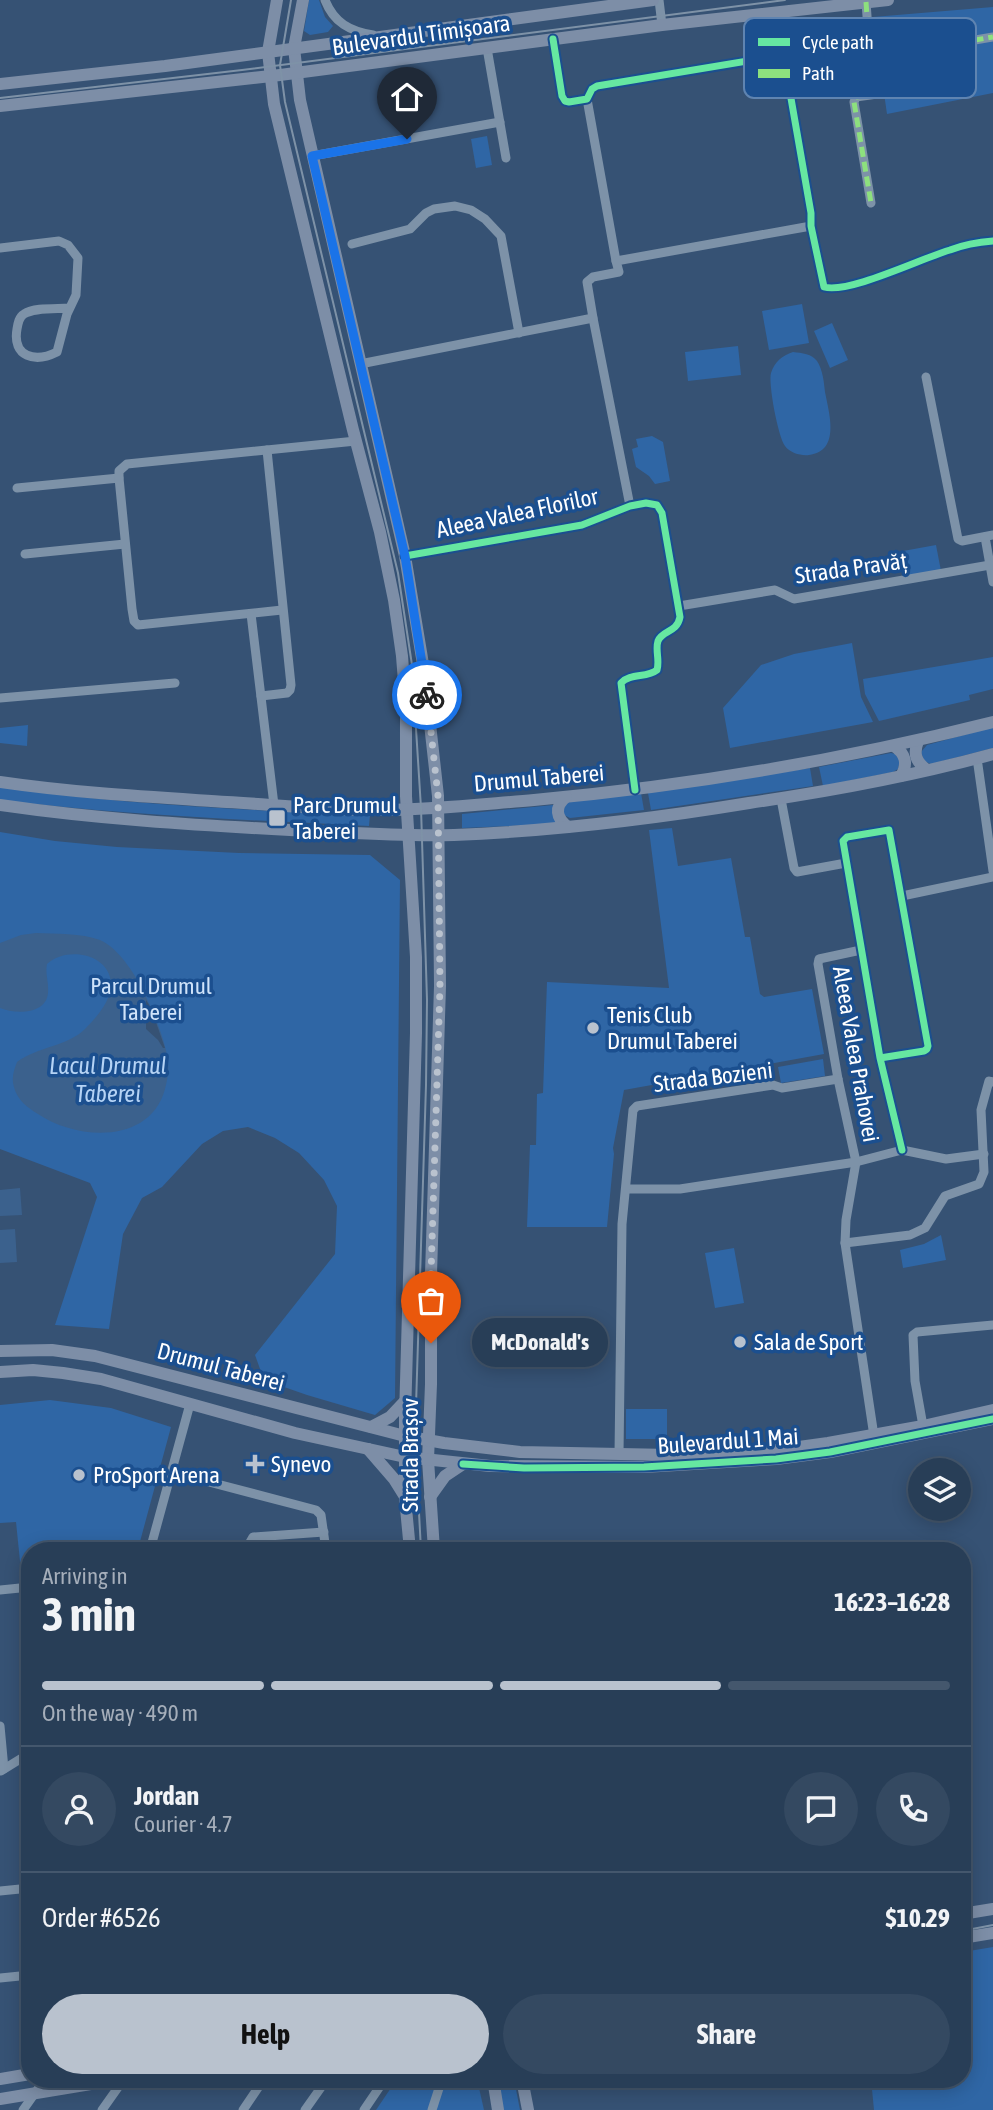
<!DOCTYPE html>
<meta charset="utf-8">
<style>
body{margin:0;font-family:"Asap Condensed",sans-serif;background:#344961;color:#f1f3f6;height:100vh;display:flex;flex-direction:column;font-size:26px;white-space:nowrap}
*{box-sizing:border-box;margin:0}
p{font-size:23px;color:#a5aeba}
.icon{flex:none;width:38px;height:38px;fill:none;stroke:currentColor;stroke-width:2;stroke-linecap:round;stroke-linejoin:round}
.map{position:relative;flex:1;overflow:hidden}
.sheet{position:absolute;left:21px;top:1542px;width:950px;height:546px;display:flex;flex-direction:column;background:#283e57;border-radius:28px;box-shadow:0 4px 18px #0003,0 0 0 2px #44576d}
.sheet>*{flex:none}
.buttons{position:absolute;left:908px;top:1458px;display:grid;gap:14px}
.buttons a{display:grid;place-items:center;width:63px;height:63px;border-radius:50%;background:#283e57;box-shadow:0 4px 18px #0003,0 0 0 2px #44576d;font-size:35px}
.pin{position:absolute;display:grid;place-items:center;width:60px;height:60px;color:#fff;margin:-72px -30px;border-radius:50% 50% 50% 0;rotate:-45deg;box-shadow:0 0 7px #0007}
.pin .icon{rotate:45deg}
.courier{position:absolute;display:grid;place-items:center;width:70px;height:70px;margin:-35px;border:5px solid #1a73e8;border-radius:50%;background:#fff;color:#222;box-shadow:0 2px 9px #0007}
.bubble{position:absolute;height:49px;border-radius:24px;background:#283e57;box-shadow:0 4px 18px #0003,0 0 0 2px #44576d;font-size:23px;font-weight:700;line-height:49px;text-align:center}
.head em{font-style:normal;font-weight:700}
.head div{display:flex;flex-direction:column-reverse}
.head{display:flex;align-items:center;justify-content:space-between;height:119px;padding:0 21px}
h1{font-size:46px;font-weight:700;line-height:52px}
.bar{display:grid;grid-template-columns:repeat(4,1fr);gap:10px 7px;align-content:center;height:84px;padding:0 21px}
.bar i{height:9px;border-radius:5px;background:#44576d}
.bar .selected{background:#b9c2ce}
.bar p{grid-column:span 4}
.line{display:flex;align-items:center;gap:18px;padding:0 21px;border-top:2px solid #44576d}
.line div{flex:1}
.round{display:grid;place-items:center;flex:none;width:74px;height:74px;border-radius:37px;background:#344961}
.button{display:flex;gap:14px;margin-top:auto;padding:14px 21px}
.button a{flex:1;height:80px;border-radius:42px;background:#b9c2ce;color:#111;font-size:28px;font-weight:700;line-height:80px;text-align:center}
.button a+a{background:#344961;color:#f1f3f6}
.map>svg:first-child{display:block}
.green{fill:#2f66a5}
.water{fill:#3b618d}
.pier{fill:#365274}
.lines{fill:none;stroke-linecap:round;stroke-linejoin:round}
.minor{stroke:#7d92a8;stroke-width:9}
.major{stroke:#7d8ea7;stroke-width:12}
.tram{stroke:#7e92a7;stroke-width:2}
.quiet{stroke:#8de07e;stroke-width:5;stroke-dasharray:10 5;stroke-linecap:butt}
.cycleway-casing{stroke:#1b4f8f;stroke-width:11}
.cycleway{stroke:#66e7a1;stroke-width:7}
.done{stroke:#b9c2ce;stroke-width:7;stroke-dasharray:0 12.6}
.route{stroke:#1a73e8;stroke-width:9}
.poi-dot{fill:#b9c2ce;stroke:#1b4f8f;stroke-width:2.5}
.labels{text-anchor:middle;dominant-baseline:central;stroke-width:7;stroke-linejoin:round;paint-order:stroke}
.street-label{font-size:23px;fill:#fff;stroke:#1b4f8f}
.poi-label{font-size:23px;fill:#fff;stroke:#1b4f8f;text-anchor:start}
.park-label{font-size:23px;fill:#cfe3fa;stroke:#1b4f8f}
.water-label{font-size:24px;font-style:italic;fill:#b5d3f5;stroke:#1b4f8f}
.key{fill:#1b4f8f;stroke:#5f84b1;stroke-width:2}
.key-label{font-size:19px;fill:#fff}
</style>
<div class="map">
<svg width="993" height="2110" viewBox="0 0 993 2110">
<rect width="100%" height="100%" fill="#365274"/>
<g class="green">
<polygon points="309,0 319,0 325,17 333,26 328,32 310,35 304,31"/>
<polygon points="993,7 993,93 887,114 873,17"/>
<polygon points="487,136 492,165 476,168 471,139"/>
<polygon points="802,304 809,343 769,350 762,311"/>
<polygon points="832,323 848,360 830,368 814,331"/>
<polygon points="738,346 741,375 688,381 685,352"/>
<path d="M 793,352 C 802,353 812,354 817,361 C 823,370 824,383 825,392 C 829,413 841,451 809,455 C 801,456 790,453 785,446 C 778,437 768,383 771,373 C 775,361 782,356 793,352 Z"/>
<polygon points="652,436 663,442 670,481 655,484 649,476 636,467 632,449 638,447 636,439"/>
<polygon points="936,545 941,571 908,577 903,551"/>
<polygon points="852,643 861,697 873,722 730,748 723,708 761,665 794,654"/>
<polygon points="993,657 993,689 969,695 970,700 879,721 865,694 863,679"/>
<polygon points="28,725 27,746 0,743 0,728"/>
<polygon points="993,727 993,748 931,764 924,761 921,752 927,745"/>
<polygon points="891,753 895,754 900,760 898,769 893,772 823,786 819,767"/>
<polygon points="810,768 813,786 651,810 648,793"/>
<path d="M 0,787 C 123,805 246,810 370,815 L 369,826 C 245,820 124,815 0,800 Z"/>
<polygon points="641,793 644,810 570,818 562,814 567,801"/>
<polygon points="553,805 557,824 462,828 462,814"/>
<polygon points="672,828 678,866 731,858 745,937 750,937 760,994 764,997 812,989 824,1054 624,1090 613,1148 614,1154 607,1227 527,1227 530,1145 536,1145 537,1094 543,1093 547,982 669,988 649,830"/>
<polygon points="0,832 55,841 117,847 239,853 370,855 400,880 395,1398 375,1415 307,1395 264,1380 255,1355 335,1254 337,1206 324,1180 299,1153 275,1138 248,1127 223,1131 202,1144 162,1187 142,1198 123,1234 109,1329 55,1325 97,1197 90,1183 0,1149"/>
<polygon points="823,1059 825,1076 781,1083 778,1067"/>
<polygon points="941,1235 946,1260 903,1268 900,1250 924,1244"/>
<polygon points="734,1248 744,1303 715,1308 705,1253"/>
<polygon points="50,1400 111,1408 171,1427 138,1549 30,1550 30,1570 21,1571 16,1522 0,1523 0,1405"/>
<rect x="626" y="1409" width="41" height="30"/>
<polygon points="993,1947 993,2110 874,2110 871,2079 962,2079 963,1952"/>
<polygon points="397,2079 477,2079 484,2110 376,2110"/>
<polygon points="498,2079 514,2079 520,2110 503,2110"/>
</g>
<g class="water">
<path d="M 36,933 C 56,934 81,933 100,940 C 119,948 138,978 146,997 C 155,1017 166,1041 168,1063 C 169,1072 167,1081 165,1089 C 150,1145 76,1140 38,1114 C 28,1108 17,1100 14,1087 C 11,1078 14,1070 17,1062 C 37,1047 68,1046 85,1029 C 96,1018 112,1000 111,983 C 109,953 66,946 47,964 C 45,975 49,982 48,993 C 46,1015 15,1014 0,1008 L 0,943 L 21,935 Z"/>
<polygon points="20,1188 22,1215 0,1216 0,1190"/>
<polygon points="15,1229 17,1262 0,1263 0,1230"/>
</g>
<polygon class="pier" points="146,1000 151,1008 165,1048 163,1048 158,1040 146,1029"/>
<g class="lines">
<g class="minor">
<path d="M 325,0 C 334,23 350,31 373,35"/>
<polyline points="659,0 662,25"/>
<polyline points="866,2 870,58 877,94 856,97 854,102 871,203"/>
<path d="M 553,39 L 562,96 L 565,101 L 569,102 L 587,99 L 592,89 L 597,86 L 778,56 L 783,58 L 785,64 L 811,213 L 811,226 L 824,287 C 849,294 922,258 950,250 C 963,245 979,242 993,241"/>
<polyline points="487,48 506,158"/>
<polyline points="870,58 993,37"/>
<polyline points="587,99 616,261"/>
<polyline points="312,156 500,122"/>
<polyline points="352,244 410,229 426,213 434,209 455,206 471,210 485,219 501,236 519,333"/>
<path d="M 0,248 L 59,241 L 68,245 L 78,258 L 76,295 L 67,314 L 57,352 C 35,363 12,357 17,329 C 18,323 19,317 24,314 C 35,307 56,309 69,308"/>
<polyline points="360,364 593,318"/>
<polyline points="926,377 958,539 962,541 993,535"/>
<polyline points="17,488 119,478"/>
<polyline points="630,506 593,318 587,282 593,277 619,272 616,261 811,226"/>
<polyline points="985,537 993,582"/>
<polyline points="25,554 125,544"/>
<path d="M 405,556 L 582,525 L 630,506 L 646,503 L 657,505 L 662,513 L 680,617 C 677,633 662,630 658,641 C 655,650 660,660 657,670 C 647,678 630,673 621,683 L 635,790"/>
<polyline points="679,606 775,590 794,599 990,565"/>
<polyline points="282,610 138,625 134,621 132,609 119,478 119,471 127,464 356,441"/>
<polyline points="251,614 274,805"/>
<polyline points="261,696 287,693 290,690 291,685 267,450"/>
<polyline points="0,698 175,683"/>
<polyline points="977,758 993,871"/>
<polyline points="781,799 794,868 797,872 846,863"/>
<polyline points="902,896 993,877"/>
<polyline points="861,950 819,959 818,964 838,1079 856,1162 846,1220 845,1243 874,1436"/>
<polyline points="880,1058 924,1051 927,1049 928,1046 889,830 847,837 843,841 880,1058 902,1150"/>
<polyline points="626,1189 680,1189 856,1162 902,1150 946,1159 984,1154"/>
<polyline points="845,1243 910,1235 925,1228 945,1196 979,1184 984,1172 981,1110 989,1081 993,1082"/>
<polyline points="923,1426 915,1381 913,1335 917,1332 993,1325"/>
<polyline points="619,1454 622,1224 633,1110 637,1106 773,1085 782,1088 838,1079"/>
<polyline points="171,1472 316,1510 321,1515 326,1550"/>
<polyline points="150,1550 190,1404"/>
<polyline points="250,1550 249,1544 253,1537 324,1532"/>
<polyline points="0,1590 30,1587"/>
<polyline points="0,1726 4,1769"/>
<polyline points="1,1771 30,1753"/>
<polyline points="0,1891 30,1888"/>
<polyline points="0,1978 30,1975"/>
<polyline points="23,2110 45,2079"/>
<polyline points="102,2110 124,2079"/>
<polyline points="243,2110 264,2079"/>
<polyline points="305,2110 327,2079"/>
<polyline points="364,2110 385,2079"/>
<polyline points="432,2110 442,2079"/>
</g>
<g class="major">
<polyline points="277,0 268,52 274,104 353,430 380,532 394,600 402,656 406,707 406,796 416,957 416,1033 405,1417 405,1498 410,1550"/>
<polyline points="303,0 294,48 300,100 405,556 424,670 438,796 440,986 431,1274 431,1384 428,1460 434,1550"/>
<polyline points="0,84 165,66 653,0"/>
<polyline points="0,106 280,75 662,25 888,0"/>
<path d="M 918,741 C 913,754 916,762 927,770"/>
<path d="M 894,746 C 906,754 908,764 901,776"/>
<path d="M 0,782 C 75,793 151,797 227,802 C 278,805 329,810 380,810 C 432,810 483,804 534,800 C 689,786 842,760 993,722"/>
<path d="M 566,797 C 554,807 556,818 568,827"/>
<path d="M 0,805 C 96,819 193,825 290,830 C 345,832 400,837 454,835 C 553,831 652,819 749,803 C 831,791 913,776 993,754"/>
<polyline points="0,1351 52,1350 95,1356 405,1436 444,1443 520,1452 670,1455 770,1451 828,1443 923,1426 993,1410"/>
<polyline points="0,1372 33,1370 63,1373 101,1379 295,1433 405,1457 490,1466 644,1467 776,1459 830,1452 993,1419"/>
<polyline points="371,1427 390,1417 406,1400"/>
<polyline points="368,1449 394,1479 404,1495"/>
<polyline points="430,1497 445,1476 463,1464"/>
<polyline points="962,1914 993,1909"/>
<polyline points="962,1938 993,1933"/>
<polyline points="0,2079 30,2074"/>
<polyline points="493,2079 498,2110"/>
<polyline points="522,2079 528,2110"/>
<polyline points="0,2099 121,2079"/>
</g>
<g class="tram">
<polyline points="291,0 280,65 285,102 398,573 412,665 421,808 427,1000 426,1085 415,1438 421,1550"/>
<polyline points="0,98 242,70 785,0"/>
<polyline points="962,1931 993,1925"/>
</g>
<g class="quiet">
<polyline points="866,2 870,58 877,94 856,97 854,102 871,203"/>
<polyline points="870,58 993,37"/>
</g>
<defs>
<g id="cycleway">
<path d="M 553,39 L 562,96 L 565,101 L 569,102 L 587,99 L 592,89 L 597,86 L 778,56 L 783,58 L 785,64 L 811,213 L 811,226 L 824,287 C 849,294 922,258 950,250 C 963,245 979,242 993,241"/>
<path d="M 405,556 L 582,525 L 630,506 L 646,503 L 657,505 L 662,513 L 680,617 C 677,633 662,630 658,641 C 655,650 660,660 657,670 C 647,678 630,673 621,683 L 635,790"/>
<polyline points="880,1058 924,1051 927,1049 928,1046 889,830 847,837 843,841 880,1058 902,1150"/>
<polyline points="463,1464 524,1468 644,1467 776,1459 830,1452 993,1419"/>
</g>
</defs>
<use href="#cycleway" class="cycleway-casing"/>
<use href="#cycleway" class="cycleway"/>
</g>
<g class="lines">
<polyline class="done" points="427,695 438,796 440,986 431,1274 431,1343"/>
<polyline class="route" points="407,139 312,156 405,556 427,695"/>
</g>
<g class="poi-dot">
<rect x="268" y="809" width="18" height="18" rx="3.5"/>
<circle cx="593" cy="1028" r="7"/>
<circle cx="740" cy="1342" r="7"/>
<path d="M251.5 1453.5h7v7h7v7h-7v7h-7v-7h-7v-7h7z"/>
<circle cx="79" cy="1475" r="7"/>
</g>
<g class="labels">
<g class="street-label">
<text transform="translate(421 35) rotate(-8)">Bulevardul Timișoara</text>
<text transform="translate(517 513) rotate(-12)">Aleea Valea Florilor</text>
<text transform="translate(851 568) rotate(-8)">Strada Pravăț</text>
<text transform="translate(539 778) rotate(-5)">Drumul Taberei</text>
<text transform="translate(856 1054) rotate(80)">Aleea Valea Prahovei</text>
<text transform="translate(713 1077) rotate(-7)">Strada Bozieni</text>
<text transform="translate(221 1367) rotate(15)">Drumul Taberei</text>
<text transform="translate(728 1441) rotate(-4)">Bulevardul 1 Mai</text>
<text transform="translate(410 1455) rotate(-90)">Strada Brașov</text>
</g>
<g class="poi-label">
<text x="293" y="805">Parc Drumul<tspan x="293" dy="26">Taberei</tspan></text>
<text x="607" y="1015">Tenis Club<tspan x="607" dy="26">Drumul Taberei</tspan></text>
<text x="754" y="1342">Sala de Sport</text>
<text x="271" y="1464">Synevo</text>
<text x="93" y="1475">ProSport Arena</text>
</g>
<g class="park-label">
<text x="151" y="986">Parcul Drumul<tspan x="151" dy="26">Taberei</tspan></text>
</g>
<g class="water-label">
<text x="108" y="1065">Lacul Drumul<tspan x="108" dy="28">Taberei</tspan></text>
</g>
</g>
<rect x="744" y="18" width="232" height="80" rx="10" class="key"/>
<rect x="758" y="38" width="32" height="8" fill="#66e7a1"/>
<rect x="758" y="69" width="32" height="9" fill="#8de07e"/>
<g class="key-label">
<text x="802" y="49">Cycle path</text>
<text x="802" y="80">Path</text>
</g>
</svg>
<div class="buttons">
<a><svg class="icon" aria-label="layers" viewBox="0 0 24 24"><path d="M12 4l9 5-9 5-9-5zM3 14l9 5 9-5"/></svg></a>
</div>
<div class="pin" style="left:431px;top:1343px;background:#ea580c"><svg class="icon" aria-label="bag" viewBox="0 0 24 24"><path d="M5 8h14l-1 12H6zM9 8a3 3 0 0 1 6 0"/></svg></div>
<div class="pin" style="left:407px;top:139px;background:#1f2937"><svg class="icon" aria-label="home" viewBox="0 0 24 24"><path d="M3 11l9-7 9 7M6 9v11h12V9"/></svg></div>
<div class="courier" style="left:427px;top:695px"><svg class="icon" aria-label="bike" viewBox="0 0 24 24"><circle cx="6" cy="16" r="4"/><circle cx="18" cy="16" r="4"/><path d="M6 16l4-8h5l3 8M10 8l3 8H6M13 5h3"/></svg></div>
<div class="bubble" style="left:472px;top:1318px;width:136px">McDonald's</div>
<section class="sheet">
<div class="head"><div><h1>3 min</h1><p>Arriving in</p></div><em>16:23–16:28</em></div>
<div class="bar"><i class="selected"></i><i class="selected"></i><i class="selected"></i><i></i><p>On the way · 490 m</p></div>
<div class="line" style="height:126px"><a class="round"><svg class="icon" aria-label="person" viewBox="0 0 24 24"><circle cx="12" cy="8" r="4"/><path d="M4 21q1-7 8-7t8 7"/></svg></a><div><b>Jordan</b><p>Courier · 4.7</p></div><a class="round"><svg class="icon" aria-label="chat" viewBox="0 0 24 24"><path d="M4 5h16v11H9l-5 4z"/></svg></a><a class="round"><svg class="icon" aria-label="phone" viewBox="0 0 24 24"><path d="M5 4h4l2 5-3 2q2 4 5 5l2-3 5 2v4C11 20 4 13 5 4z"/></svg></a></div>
<div class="line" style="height:91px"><div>Order #6526</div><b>$10.29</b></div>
<div class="button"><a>Help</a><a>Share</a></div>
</section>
</div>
